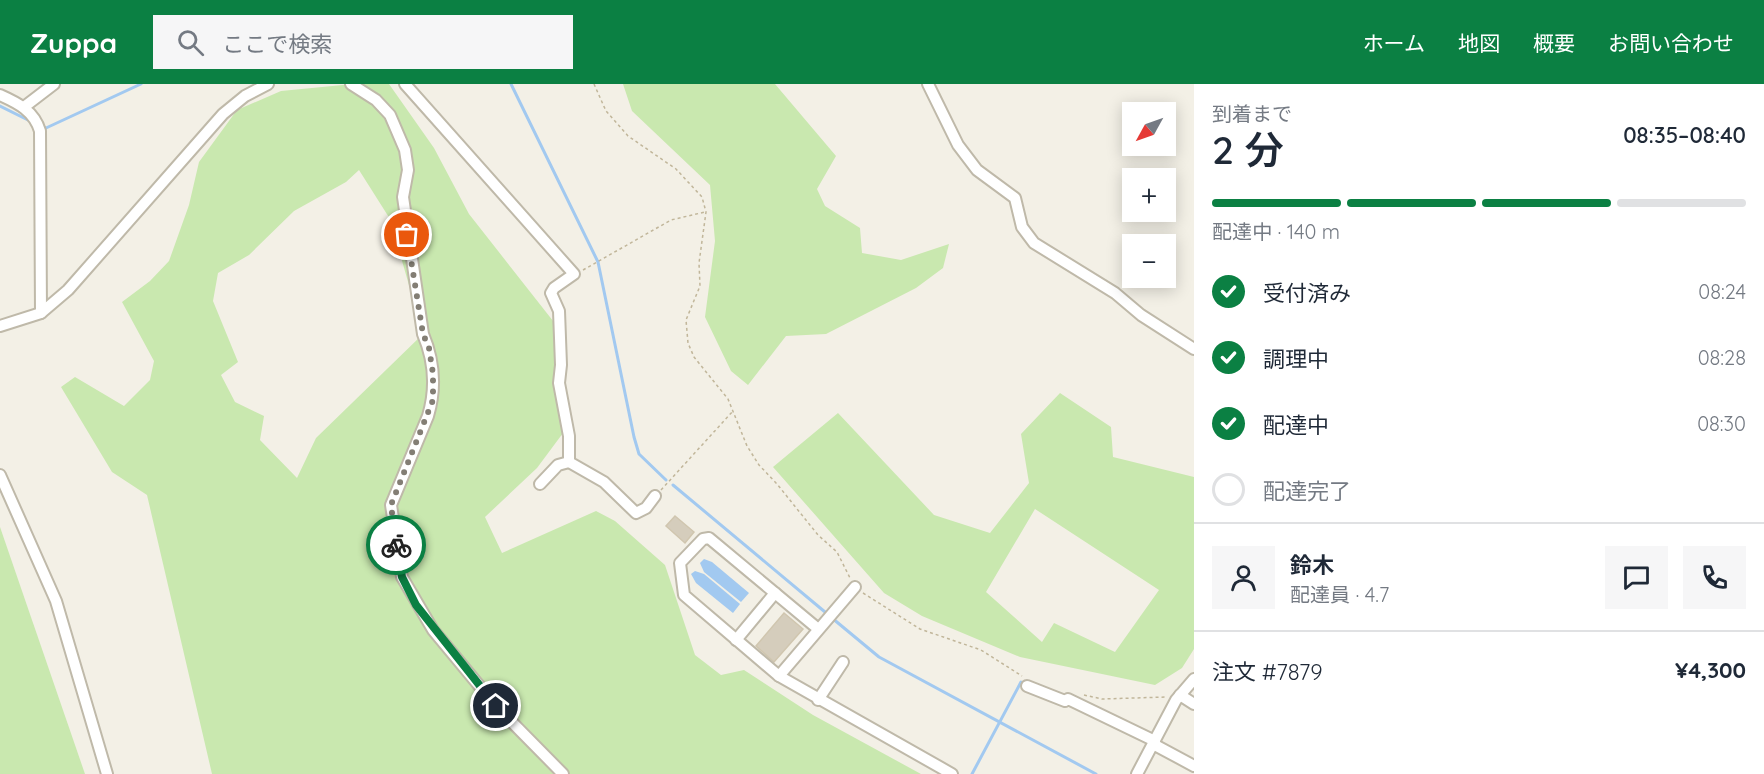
<!DOCTYPE html>
<html lang="ja">
<meta charset="utf-8">
<style>
body{margin:0;font-family:Quicksand,"Noto Sans JP",sans-serif;background:#f6f6f7;color:#1f2937;height:100vh;display:flex;flex-direction:column;font-size:22px;white-space:nowrap}
*{box-sizing:border-box;margin:0}
p{font-size:20px;color:#747a83}
.icon{flex:none;width:33px;height:33px;fill:none;stroke:currentColor;stroke-width:2;stroke-linecap:round;stroke-linejoin:round}
.map{position:relative;flex:1;overflow:hidden}
.panel{display:flex;flex-direction:column;background:#fff;width:570px}
.panel>*{flex:none}
.needle{width:39px;rotate:230deg}
.tools{position:absolute;left:1122px;top:18px;display:grid;gap:12px}
.tools a{display:grid;place-items:center;width:54px;height:54px;border-radius:0px;background:#fff;box-shadow:0 3px 15px #0003;font-size:30px}
.pin{position:absolute;display:grid;place-items:center;width:51px;height:51px;color:#fff;margin:-26px;border:3px solid #fff;border-radius:50%;box-shadow:0 2px 6px #0007}
.courier{position:absolute;display:grid;place-items:center;width:60px;height:60px;margin:-30px;border:4px solid #0b8043;border-radius:50%;background:#fff;color:#222;box-shadow:0 2px 8px #0007}
.overview em{font-style:normal;font-weight:600}
.overview div{display:flex;flex-direction:column-reverse}
.overview{display:flex;align-items:center;justify-content:space-between;height:102px;padding:0 18px}
h1{font-size:39px;font-weight:600;line-height:45px}
.bar{display:grid;grid-template-columns:repeat(4,1fr);gap:9px 6px;align-content:center;height:72px;padding:0 18px}
.bar i{height:8px;border-radius:4px;background:#e0e1e3}
.bar .current{background:#0b8043}
.bar p{grid-column:span 4}
.line{display:flex;align-items:center;gap:15px;padding:0 18px;border-top:2px solid #e0e1e3}
.line div{flex:1}
.round{display:grid;place-items:center;flex:none;width:63px;height:63px;border-radius:0px;background:#f6f6f7}
ol{padding:0 18px;list-style:none}
li{display:flex;align-items:center;gap:18px;height:66px}
li p{margin-inline-start:auto}
li .icon{padding:6px;border-radius:50%;background:#0b8043;color:#fff;stroke-width:4}
li:last-child{color:#747a83}
li i{width:33px;height:33px;border:3px solid #e0e1e3;border-radius:50%}
header{display:flex;align-items:center;gap:36px;box-sizing:border-box;height:84px;padding:0 30px;background:#0b8043;color:#fff}
header strong{font-size:28px}
nav{display:flex;gap:33px;margin-inline-start:auto;font-size:21px}
.search{width:420px;height:54px;background:#f6f6f7;display:flex;align-items:center;gap:15px;box-sizing:border-box;padding:0 21px;border-radius:0px;color:#747a83;font-size:22px}
main{display:flex;flex:1;min-height:0}
.map>svg:first-child{display:block}
.green{fill:#c9e8af;fill-rule:evenodd}
.water{fill:#a2c9f0}
.lines{fill:none;stroke-linecap:round;stroke-linejoin:round}
.stream{stroke:#a2c9f0;stroke-width:3}
.building{fill:#d5cdbc;stroke:#d0c6af;stroke-width:1.5}
.minor-casing{stroke:#bfb9a9;stroke-width:14}
.path{stroke:#c1b69a;stroke-width:1.5;stroke-dasharray:3 3;stroke-linecap:butt}
.minor{stroke:#fff;stroke-width:10}
.done{stroke:#837e74;stroke-width:6;stroke-dasharray:0 10.8}
.route{stroke:#0b8043;stroke-width:8}
</style>
<header>
<strong>Zuppa</strong>
<div class="search"><svg class="icon" aria-label="search" viewBox="0 0 24 24"><circle cx="10" cy="10" r="6"/><path d="M15 15l6 6"/></svg>ここで検索</div>
<nav><a>ホーム</a><a>地図</a><a>概要</a><a>お問い合わせ</a></nav>
</header>
<main>
<div class="map">
<svg width="1194" height="690" viewBox="0 0 1194 690">
<rect width="100%" height="100%" fill="#f3f0e6"/>
<g class="green">
<path d="M 353,0 L 389,0 L 434,64 L 469,130 L 557,242 L 566,345 L 537,384 L 485,433 L 502,469 L 596,427 L 615,437 L 665,481 L 695,571 L 721,591 L 744,586 L 813,631 L 921,690 L 212,690 L 147,411 L 112,388 L 61,303 L 75,293 L 124,322 L 150,296 L 154,277 L 122,218 L 150,197 L 169,177 L 189,121 L 199,78 L 237,26 L 281,7 ZM 359,86 L 390,135 L 423,250 L 316,354 L 297,394 L 260,356 L 264,332 L 235,318 L 221,291 L 238,278 L 213,217 L 218,189 L 249,171 L 294,127 L 346,98 Z"/>
<polygon points="623,0 775,0 836,72 817,105 825,122 860,144 862,169 901,176 949,160 943,184 916,204 826,250 786,252 748,301 731,287 705,233 715,157 710,101 632,27"/>
<path d="M 1060,309 L 1111,343 L 1113,373 L 1194,393 L 1194,565 L 1182,584 L 1155,601 L 1020,573 L 922,532 L 884,509 L 773,383 L 838,329 L 934,431 L 990,449 L 1029,399 L 1021,350 ZM 1035,425 L 1159,506 L 1115,568 L 1054,539 L 1042,558 L 986,508 Z"/>
<polygon points="0,443 85,690 0,690"/>
</g>
<g class="water">
<polygon points="704,475 712,478 749,509 741,518 704,488 700,479"/>
<polygon points="695,487 704,490 740,520 733,529 696,499 691,490"/>
</g>
<g class="lines">
<g class="stream">
<polyline points="511,0 598,178 634,353 639,370 666,396"/>
<polyline points="0,22 30,37"/>
<polyline points="42,42 46,44 141,0"/>
<polyline points="673,401 825,528"/>
<polyline points="832,534 879,573 1096,690"/>
<polyline points="972,690 1021,598"/>
</g>
</g>
<g class="building">
<polygon points="675,432 694,448 685,459 666,442"/>
<polygon points="784,529 803,545 774,578 756,562"/>
</g>
<g class="lines">
<defs>
<g id="minor">
<path d="M 351,0 L 376,16 L 390,31 L 405,66 L 408,86 L 403,113 L 423,250 C 434,276 436,305 428,332 L 391,421 L 402,493 L 433,546 L 496,622 L 563,690"/>
<polyline points="405,0 574,190 554,204 551,209 559,227 561,281 559,299 569,352 569,378 604,398 636,429 646,424 655,412"/>
<polyline points="928,0 958,61 977,86 1015,114 1022,143 1034,159 1115,209 1141,231 1194,265"/>
<path d="M 0,11 C 18,19 34,27 40,47 L 41,229"/>
<polyline points="24,23 54,0"/>
<polyline points="0,242 41,229 68,206 223,30 245,12 268,0"/>
<polyline points="0,391 56,517 107,690"/>
<polyline points="540,400 558,381 569,378"/>
<polyline points="817,544 709,454 703,455 680,479 684,511 779,592 952,690"/>
<polyline points="736,556 775,509"/>
<polyline points="779,592 855,503"/>
<polyline points="1027,602 1065,617 1068,615 1155,657"/>
<polyline points="1180,611 1194,620"/>
<polyline points="818,616 843,578"/>
<polyline points="1153,660 1194,682"/>
<polyline points="1137,690 1176,616 1194,595"/>
</g>
</defs>
<use href="#minor" class="minor-casing"/>
<g class="path">
<polyline points="594,0 606,27 628,52 676,85 702,113 706,128 699,179 700,202 686,236 688,259 694,273 728,315 747,362 759,381 777,400 818,451 837,468 850,494"/>
<polyline points="583,186 671,136 705,128"/>
<polyline points="661,406 733,327"/>
<polyline points="863,509 920,545 981,566 1022,592"/>
<polyline points="1084,611 1102,615 1166,613"/>
</g>
<use href="#minor" class="minor"/>
</g>
<g class="lines">
<polyline class="done" points="396,461 391,421 433,316 433,290 429,264 423,250 407,151"/>
<polyline class="route" points="396,461 402,493 416,521 496,622"/>
</g>
</svg>
<div class="tools">
<a><svg class="needle" viewBox="-14 -14 28 28"><path d="M0-13l5 13h-10z" fill="#e53935"/><path d="M0 13l5-13h-10z" fill="#747a83"/></svg></a>
<a>+</a>
<a>−</a>
</div>
<div class="pin" style="left:407px;top:151px;background:#ea580c"><svg class="icon" aria-label="bag" viewBox="0 0 24 24"><path d="M5 8h14l-1 12H6zM9 8a3 3 0 0 1 6 0"/></svg></div>
<div class="pin" style="left:496px;top:622px;background:#1f2937"><svg class="icon" aria-label="home" viewBox="0 0 24 24"><path d="M3 11l9-7 9 7M6 9v11h12V9"/></svg></div>
<div class="courier" style="left:396px;top:461px"><svg class="icon" aria-label="bike" viewBox="0 0 24 24"><circle cx="6" cy="16" r="4"/><circle cx="18" cy="16" r="4"/><path d="M6 16l4-8h5l3 8M10 8l3 8H6M13 5h3"/></svg></div>
</div>
<section class="panel">
<div class="overview"><div><h1>2 分</h1><p>到着まで</p></div><em>08:35–08:40</em></div>
<div class="bar"><i class="current"></i><i class="current"></i><i class="current"></i><i></i><p>配達中 · 140 m</p></div>
<ol>
<li><svg class="icon" aria-label="check" viewBox="0 0 24 24"><path d="M5 12l5 5 9-10"/></svg>受付済み<p>08:24</p></li>
<li><svg class="icon" aria-label="check" viewBox="0 0 24 24"><path d="M5 12l5 5 9-10"/></svg>調理中<p>08:28</p></li>
<li><svg class="icon" aria-label="check" viewBox="0 0 24 24"><path d="M5 12l5 5 9-10"/></svg>配達中<p>08:30</p></li>
<li><i></i>配達完了</li>
</ol>
<div class="line" style="height:108px"><a class="round"><svg class="icon" aria-label="person" viewBox="0 0 24 24"><circle cx="12" cy="8" r="4"/><path d="M4 21q1-7 8-7t8 7"/></svg></a><div><b>鈴木</b><p>配達員 · 4.7</p></div><a class="round"><svg class="icon" aria-label="chat" viewBox="0 0 24 24"><path d="M4 5h16v11H9l-5 4z"/></svg></a><a class="round"><svg class="icon" aria-label="phone" viewBox="0 0 24 24"><path d="M5 4h4l2 5-3 2q2 4 5 5l2-3 5 2v4C11 20 4 13 5 4z"/></svg></a></div>
<div class="line" style="height:78px"><div>注文 #7879</div><b>¥4,300</b></div>
</section>
</main>
